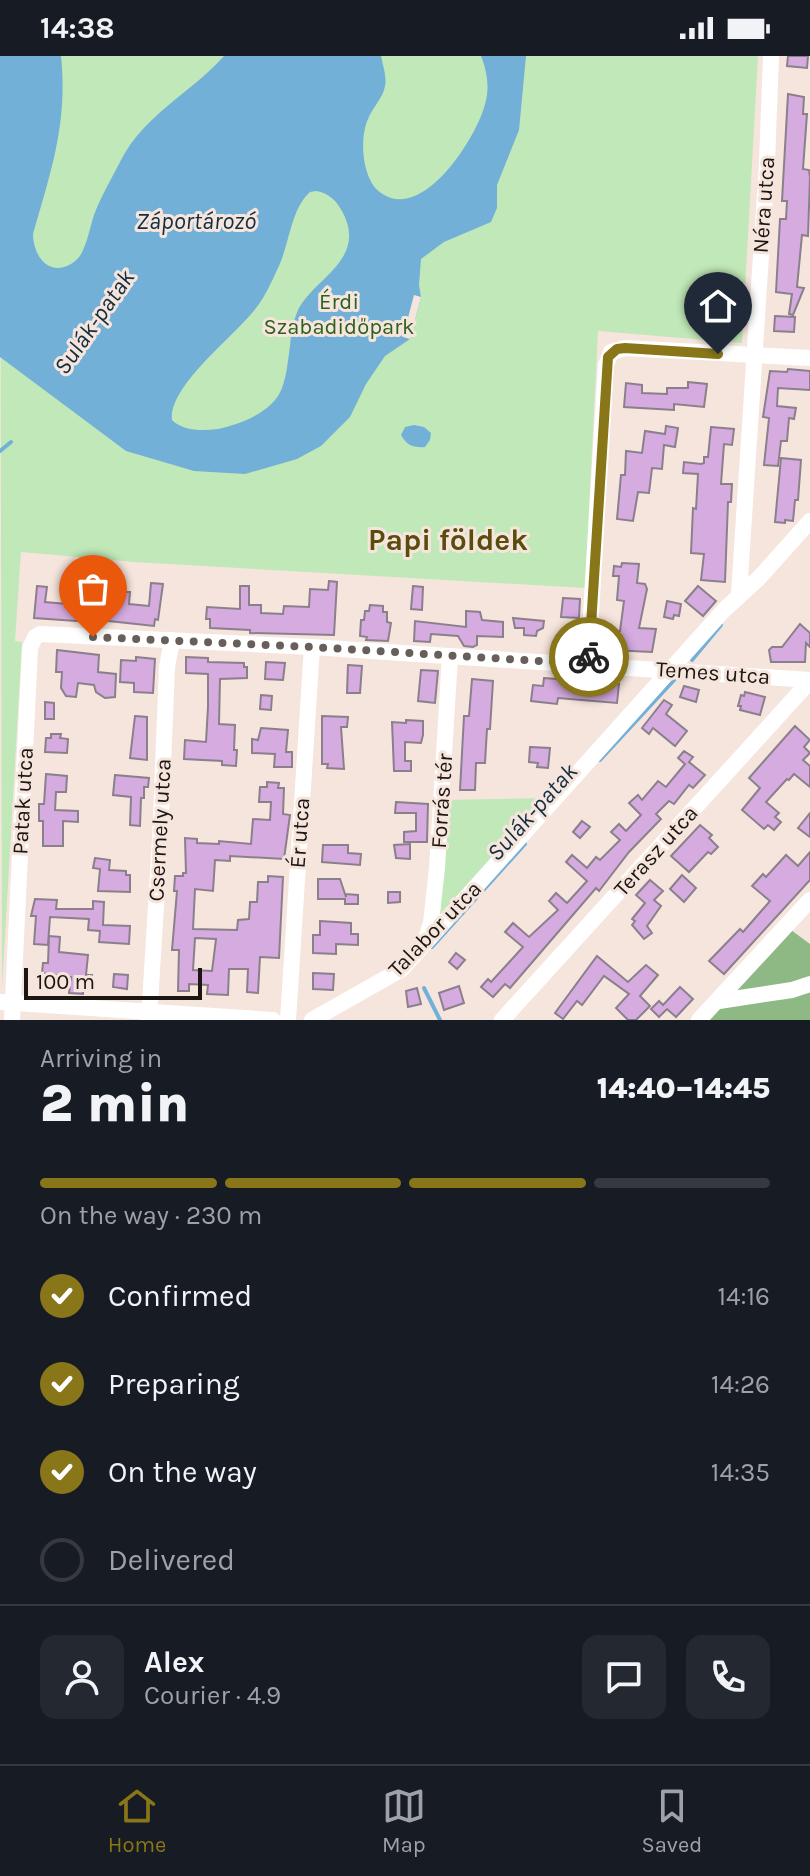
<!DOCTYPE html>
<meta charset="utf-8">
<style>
body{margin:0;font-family:Karla,sans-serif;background:#242831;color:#f1f3f6;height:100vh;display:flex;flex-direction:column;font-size:30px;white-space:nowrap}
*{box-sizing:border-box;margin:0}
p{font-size:26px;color:#9ea1a6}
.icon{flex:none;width:44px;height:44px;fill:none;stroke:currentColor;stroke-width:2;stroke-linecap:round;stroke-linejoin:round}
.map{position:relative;height:964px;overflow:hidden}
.side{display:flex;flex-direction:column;background:#171b24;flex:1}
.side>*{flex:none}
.scale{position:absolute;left:24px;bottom:20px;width:178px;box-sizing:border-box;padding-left:8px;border:4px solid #1c1613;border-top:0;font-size:22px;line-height:28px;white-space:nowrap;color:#1c1613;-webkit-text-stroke:6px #f6e5dd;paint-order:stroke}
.pin{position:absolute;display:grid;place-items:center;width:68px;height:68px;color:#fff;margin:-82px -34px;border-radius:50% 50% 50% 0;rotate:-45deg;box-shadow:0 0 8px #0007}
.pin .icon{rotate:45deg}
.courier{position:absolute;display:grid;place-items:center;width:80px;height:80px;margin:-40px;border:6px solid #897619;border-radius:50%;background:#fff;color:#222;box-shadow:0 2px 10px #0007}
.summary em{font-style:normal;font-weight:800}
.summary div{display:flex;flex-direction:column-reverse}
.summary{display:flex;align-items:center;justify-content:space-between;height:136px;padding:0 40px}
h1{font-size:52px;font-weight:800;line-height:60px}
.bar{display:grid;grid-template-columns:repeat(4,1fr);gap:12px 8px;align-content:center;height:96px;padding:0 40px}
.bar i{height:10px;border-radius:6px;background:#363941}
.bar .selected{background:#897619}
.bar p{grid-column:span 4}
.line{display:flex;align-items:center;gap:20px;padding:0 40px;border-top:2px solid #363941}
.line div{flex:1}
.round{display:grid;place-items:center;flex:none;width:84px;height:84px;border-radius:16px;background:#242831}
ol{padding:0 40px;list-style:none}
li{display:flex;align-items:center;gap:24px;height:88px}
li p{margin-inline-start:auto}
li .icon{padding:8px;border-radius:50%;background:#897619;color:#fff;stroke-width:4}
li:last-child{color:#9ea1a6}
li i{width:44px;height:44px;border:4px solid #363941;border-radius:50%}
.status{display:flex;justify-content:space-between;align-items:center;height:56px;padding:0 40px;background:#171b24;direction:ltr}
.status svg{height:22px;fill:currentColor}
.menu{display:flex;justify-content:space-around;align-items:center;height:112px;border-top:2px solid #363941;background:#171b24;font-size:22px;color:#9ea1a6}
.menu a{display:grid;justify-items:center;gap:4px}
.menu .selected{color:#897619}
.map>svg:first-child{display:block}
.green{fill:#c1e8b8}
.forest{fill:#8eb884}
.water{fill:#73b0d8;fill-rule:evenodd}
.pier{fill:#f6e5dd}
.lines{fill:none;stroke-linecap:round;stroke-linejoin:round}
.stream{stroke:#73b0d8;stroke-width:4}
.building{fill:#d5abe0;stroke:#8a808c;stroke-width:2;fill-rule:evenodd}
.minor{stroke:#fff;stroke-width:16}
.done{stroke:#685e5a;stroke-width:8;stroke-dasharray:0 14.4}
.route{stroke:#897619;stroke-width:10}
.labels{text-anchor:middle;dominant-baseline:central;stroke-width:6;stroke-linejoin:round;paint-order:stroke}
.street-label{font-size:22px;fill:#1c1613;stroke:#f6e5dd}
.park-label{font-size:22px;fill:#2a611c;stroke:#f6e5dd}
.water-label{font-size:24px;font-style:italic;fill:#132e40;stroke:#f6e5dd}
.district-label{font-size:30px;font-weight:bold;fill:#594c0d;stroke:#f6e5dd}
</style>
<div class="status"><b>14:38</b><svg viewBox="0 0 49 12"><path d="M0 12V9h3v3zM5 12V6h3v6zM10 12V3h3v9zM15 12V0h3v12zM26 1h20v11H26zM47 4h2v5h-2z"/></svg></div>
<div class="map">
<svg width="810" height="964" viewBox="0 0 810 964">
<rect width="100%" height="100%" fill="#f6e5dd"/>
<g class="green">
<polygon points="0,0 758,0 742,287 598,275 585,532 134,506 21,496 15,585 22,586 2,932"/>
<polygon points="547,742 439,880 445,744"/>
</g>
<polygon class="forest" points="791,874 810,888 810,964 704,964"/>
<g class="water">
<path d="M 0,0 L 61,0 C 68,67 51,115 33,178 C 33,199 48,221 71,208 C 76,205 81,200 83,194 C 88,184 90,171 94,159 C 101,140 112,122 121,104 C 145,58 191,37 224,0 L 381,0 C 383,10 387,21 385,30 C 383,42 372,52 368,63 C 359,83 362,124 381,137 C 423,167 477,81 485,48 C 490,32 487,15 481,0 L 526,0 L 519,74 L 497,129 L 497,152 L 491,166 L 444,186 L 421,203 L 419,229 L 421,241 L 410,283 L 385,300 L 366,328 L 350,361 L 321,390 L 297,403 L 245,418 L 194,415 L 126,395 L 0,301 ZM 316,135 C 329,137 337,145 343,157 C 367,204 314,222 298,254 C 293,266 291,277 290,290 C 288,303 287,319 282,332 C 273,356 241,368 218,373 C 202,375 183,375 172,364 C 168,330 237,278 256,252 C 265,241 271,227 277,214 C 290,189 290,154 310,136 Z"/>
<path d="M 414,369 L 424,371 L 431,377 L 430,384 L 425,391 C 414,392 406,389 401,379 L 405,371 Z"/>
</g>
<polygon class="pier" points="414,239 421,241 410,283 403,281"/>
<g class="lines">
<g class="stream">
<polyline points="0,395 11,386"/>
<polyline points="692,604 721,569"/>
<polyline points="600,704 676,622"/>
<polyline points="432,891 525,788"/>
<polyline points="424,932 440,964"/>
</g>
</g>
<g class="building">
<polygon points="788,0 808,0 807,12 787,10"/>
<polygon points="788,38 804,41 803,58 807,58 803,113 809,114 810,121 808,180 802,179 797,231 804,232 793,259 789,258 792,238 776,236 780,163 786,163 787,145 782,145"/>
<polygon points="775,260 795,261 794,276 774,275"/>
<polygon points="788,313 810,315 810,334 778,332 777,350 796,352 794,363 789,362 787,385 781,385 778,410 764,409 769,362 763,361 770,315 787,316"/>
<polygon points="688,326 707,328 704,351 674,348 674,354 624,351 626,327 642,329 642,337 667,338 667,332 688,332"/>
<polygon points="666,370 678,372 675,391 664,389 662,413 652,412 649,437 638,436 633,465 617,463 621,419 625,419 626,395 642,397 645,375 665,378"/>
<polygon points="711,371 734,373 732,389 724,388 721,428 732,428 731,446 728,446 725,526 701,524 704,498 691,497 693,452 696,453 698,418 683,417 684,406 701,408 704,407 704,401 708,401"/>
<polygon points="781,402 801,404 798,444 795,444 793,465 785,464 785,467 775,466"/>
<polygon points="622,507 639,508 637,527 645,528 647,533 639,572 656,573 652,596 610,594 611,575 620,575 624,545 617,544 619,520 613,520 614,510 621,511"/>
<polygon points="85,518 96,519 94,538 84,537"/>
<polygon points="329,525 337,526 334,579 250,577 250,574 210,572 210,563 206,563 207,551 240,553 240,530 249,530 249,549 261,549 261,557 283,558 284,550 309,551 310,533 328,534"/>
<polygon points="151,527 163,528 158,564 155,563 154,570 109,565 110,547 117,548 119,536 130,536 129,548 149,550"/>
<polygon points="37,530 47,531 45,546 67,548 68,542 81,543 80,556 90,556 90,566 34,562"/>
<polygon points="413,530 423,531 422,554 411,553"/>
<polygon points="698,530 716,545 703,560 685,545"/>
<polygon points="563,542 580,543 579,562 561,561"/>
<polygon points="667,545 681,548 679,560 674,559 673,563 664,561"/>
<polygon points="370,549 383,550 383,556 387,556 387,566 391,567 388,585 366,584 367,581 360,580 361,564 364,564 365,555 369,555"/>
<polygon points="466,555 480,556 482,564 503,566 503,581 477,580 477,589 473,591 464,590 458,580 431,578 430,586 414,585 415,565 466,571"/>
<polygon points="513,562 544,565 543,572 537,575 536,580 524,579 524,572 515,572"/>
<polygon points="800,568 810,577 810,591 806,587 805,606 771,606 769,594 772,591 782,591"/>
<polygon points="57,594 99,599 98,616 116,618 115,641 105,642 96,636 94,629 78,627 76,641 66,640 61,632 62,616 56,616"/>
<polygon points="136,601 155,603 153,637 134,636 134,627 120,626 121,604 136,605"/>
<polygon points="186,601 208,602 208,606 244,607 244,611 247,611 247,622 220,623 219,668 235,669 234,694 237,694 236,710 222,709 222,705 184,703 185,684 206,686 208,651 208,618 186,617"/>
<polygon points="266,606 285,607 283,624 265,623"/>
<polygon points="348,609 362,610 360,637 347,637"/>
<polygon points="421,614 438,615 435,647 418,645"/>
<polygon points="544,622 619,628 617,647 558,642 557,648 531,645 533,629 543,630"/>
<polygon points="472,623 493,625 490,673 487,673 485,707 476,707 475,734 460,734 464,660 469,660"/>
<polygon points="684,630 699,634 696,646 680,641"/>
<polygon points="745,636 765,641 760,659 740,654 741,650 738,650 741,639 744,640"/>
<polygon points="261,639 272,640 271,654 260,653"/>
<polygon points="664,644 672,649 666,658 687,675 675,690 653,672 649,678 642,672"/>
<polygon points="45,646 54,647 54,663 45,663"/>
<polygon points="135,660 147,661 147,704 130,702"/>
<polygon points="322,660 348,661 347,671 341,671 344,713 327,712 328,708 322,708"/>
<polygon points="406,664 423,665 423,679 421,687 405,686 405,705 411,705 411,715 394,715 392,666 406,667"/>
<polygon points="795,670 810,684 804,691 810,697 803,704 810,710 810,731 794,718 789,724 787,723 766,746 779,757 775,761 781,766 774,774 768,769 764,773 742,754 760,732 749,722"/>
<polygon points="261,672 288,674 286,696 292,696 292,711 274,711 275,698 252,697 252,683 258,684"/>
<polygon points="51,678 61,678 60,682 68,683 67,697 45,696 46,682 51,682"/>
<polygon points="530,691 550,692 548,712 537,711 538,707 529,706"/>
<polygon points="684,695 693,701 689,706 705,719 693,732 689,729 674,748 669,745 656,758 661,763 629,796 599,835 596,832 510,932 505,928 493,941 481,931 488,923 491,926 523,891 505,876 513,867 529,881 558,854 549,845 556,837 567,847 587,825 566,806 572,799 587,812 596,801 600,804 620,784 611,776 619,768 626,775 641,759 629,747 638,739 642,744 658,725 666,731 685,708 678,702"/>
<polygon points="46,718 67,720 66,736 56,736 55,754 78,755 78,766 63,765 63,790 43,790 43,765 39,765 39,748 44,748"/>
<polygon points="115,719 149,722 148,731 144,731 144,742 141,742 140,770 130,769 131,741 113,739"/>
<path d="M 267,726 L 279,727 L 278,732 L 284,732 L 283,758 L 290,759 L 284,803 L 230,800 L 230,805 L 215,804 L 213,835 L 195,833 L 193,873 L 237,874 L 238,864 L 249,863 L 250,846 L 257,846 L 258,826 L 268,826 L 268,820 L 283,821 L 279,902 L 260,901 L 258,937 L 247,936 L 248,913 L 229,913 L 228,939 L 207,938 L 208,929 L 189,928 L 189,935 L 178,935 L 179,894 L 172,894 L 177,835 L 174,835 L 175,820 L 183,820 L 183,817 L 186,817 L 185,782 L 197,783 L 197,787 L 219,788 L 219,785 L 251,788 L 253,763 L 270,764 L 271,746 L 259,746 L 260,731 L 267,731 ZM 195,882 L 216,883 L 212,915 L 193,914 Z"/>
<polygon points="396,746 428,748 427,786 404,786 404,776 416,775 416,757 395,757"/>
<polygon points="810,757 810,781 798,772"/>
<polygon points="582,765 590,771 580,782 573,776"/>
<polygon points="700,769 712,779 709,782 718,791 711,798 708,796 689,816 671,800"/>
<polygon points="410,788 410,803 396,802 394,789"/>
<polygon points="323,789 348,789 348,797 361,798 360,809 322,806"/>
<polygon points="810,796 810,824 724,918 709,905 740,873 743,876 770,845 752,830 763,818 766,821 786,799 798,810"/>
<polygon points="95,802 110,804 109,814 126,815 126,819 130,819 130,836 98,835 100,813 93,812"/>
<polygon points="682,819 696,832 684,846 670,833"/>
<polygon points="318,823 340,823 346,841 346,838 358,839 358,848 345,848 345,843 318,843"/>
<polygon points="650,824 663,835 654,844 661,850 647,870 652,877 644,883 632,869 635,865 632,863 645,847 636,839"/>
<polygon points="388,836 400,836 400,846 388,847"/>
<polygon points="35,843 57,844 56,853 93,853 93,845 104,846 103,869 130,870 129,888 99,886 100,875 88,874 89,863 50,861 48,889 34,888 36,860 31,860"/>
<polygon points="320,865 351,867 351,878 358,878 358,889 336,888 336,898 313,897 313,879 320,879"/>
<polygon points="49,880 60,881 59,896 88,899 86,919 92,919 91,935 83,934 83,938 69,937 71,921 42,917 43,907 48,907"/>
<polygon points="456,897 465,904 457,913 449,906"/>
<polygon points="597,900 628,926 646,909 658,919 640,940 650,950 636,964 628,964 616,952 629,938 604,920 582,949 577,945 563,963 555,957"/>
<polygon points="313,917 334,918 333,934 313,933"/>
<polygon points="114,918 128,919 127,933 113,931"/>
<polygon points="459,930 464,947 444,954 439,937"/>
<polygon points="680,931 693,943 676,961 667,953 659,961 651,953 659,945 663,949"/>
<polygon points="417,932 421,948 408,951 406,935"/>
</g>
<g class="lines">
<g class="minor">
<polyline points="739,538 767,107 771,0"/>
<polyline points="588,608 606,309 611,296 625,292 810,302"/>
<polyline points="425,885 431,867 437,812 450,600"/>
<polyline points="719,945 792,934 810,928"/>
<polyline points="0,946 273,964"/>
<polyline points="12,964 30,592 35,581 40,578 312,591 810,624"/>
<polyline points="149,964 160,783 167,611 172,584"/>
<polyline points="288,964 312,591"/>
<polyline points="312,964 402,913 724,554 759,522 810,465"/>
<polyline points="502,964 810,625"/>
<polyline points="699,964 810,844"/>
</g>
</g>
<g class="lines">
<polyline class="done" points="93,581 312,591 588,608 589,601"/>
<polyline class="route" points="589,601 608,301 617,293 625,292 718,298"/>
</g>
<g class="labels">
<g class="street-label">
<text transform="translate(764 149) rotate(-86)">Néra utca</text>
<text transform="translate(713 617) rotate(4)">Temes utca</text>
<text transform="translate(23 745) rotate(-87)">Patak utca</text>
<text transform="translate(442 745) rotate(-86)">Forrás tér</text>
<text transform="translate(160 774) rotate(-87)">Csermely utca</text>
<text transform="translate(300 777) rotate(-86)">Ér utca</text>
<text transform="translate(656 795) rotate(-48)">Terasz utca</text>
<text transform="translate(435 873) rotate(-46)">Talabor utca</text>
</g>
<g class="park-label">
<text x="339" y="246">Érdi<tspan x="339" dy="25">Szabadidőpark</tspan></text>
</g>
<g class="water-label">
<text x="196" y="165">Záportározó</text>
<text transform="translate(94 266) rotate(-55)">Sulák-patak</text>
<text transform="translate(532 756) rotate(-48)">Sulák-patak</text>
</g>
<g class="district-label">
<text x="448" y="484">Papi földek</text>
</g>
</g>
</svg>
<div class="scale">100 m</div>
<div class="pin" style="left:93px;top:581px;background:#ea580c"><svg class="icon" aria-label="bag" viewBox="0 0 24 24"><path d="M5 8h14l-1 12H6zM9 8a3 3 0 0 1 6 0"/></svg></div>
<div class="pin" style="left:718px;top:298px;background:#1f2937"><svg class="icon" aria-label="home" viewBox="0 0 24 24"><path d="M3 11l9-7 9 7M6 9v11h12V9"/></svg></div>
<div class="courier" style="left:589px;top:601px"><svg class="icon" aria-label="bike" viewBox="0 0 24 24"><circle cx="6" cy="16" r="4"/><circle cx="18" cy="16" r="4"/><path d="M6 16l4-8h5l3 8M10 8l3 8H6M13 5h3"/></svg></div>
</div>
<section class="side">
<div class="summary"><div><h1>2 min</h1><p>Arriving in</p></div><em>14:40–14:45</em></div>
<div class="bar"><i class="selected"></i><i class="selected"></i><i class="selected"></i><i></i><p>On the way · 230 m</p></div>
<ol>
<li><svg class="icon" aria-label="check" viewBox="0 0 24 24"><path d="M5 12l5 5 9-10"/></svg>Confirmed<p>14:16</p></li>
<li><svg class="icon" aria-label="check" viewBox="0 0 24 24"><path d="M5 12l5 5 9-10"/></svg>Preparing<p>14:26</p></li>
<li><svg class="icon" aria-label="check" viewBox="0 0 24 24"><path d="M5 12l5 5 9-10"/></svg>On the way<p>14:35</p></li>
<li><i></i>Delivered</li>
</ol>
<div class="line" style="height:144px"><a class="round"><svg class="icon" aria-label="person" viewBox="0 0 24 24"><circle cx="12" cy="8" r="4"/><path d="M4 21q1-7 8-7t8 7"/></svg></a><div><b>Alex</b><p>Courier · 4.9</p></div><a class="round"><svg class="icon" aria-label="chat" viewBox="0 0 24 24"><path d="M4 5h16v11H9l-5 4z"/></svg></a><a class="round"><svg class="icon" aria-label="phone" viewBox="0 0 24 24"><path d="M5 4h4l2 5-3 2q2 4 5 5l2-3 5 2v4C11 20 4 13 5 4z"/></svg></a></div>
</section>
<nav class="menu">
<a class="selected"><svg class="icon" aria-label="home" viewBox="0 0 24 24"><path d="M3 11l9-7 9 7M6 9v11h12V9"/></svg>Home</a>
<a><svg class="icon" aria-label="map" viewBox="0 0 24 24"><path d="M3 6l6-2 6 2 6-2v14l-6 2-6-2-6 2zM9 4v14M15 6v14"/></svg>Map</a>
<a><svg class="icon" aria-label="saved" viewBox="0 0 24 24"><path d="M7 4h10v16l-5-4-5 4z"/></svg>Saved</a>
</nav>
